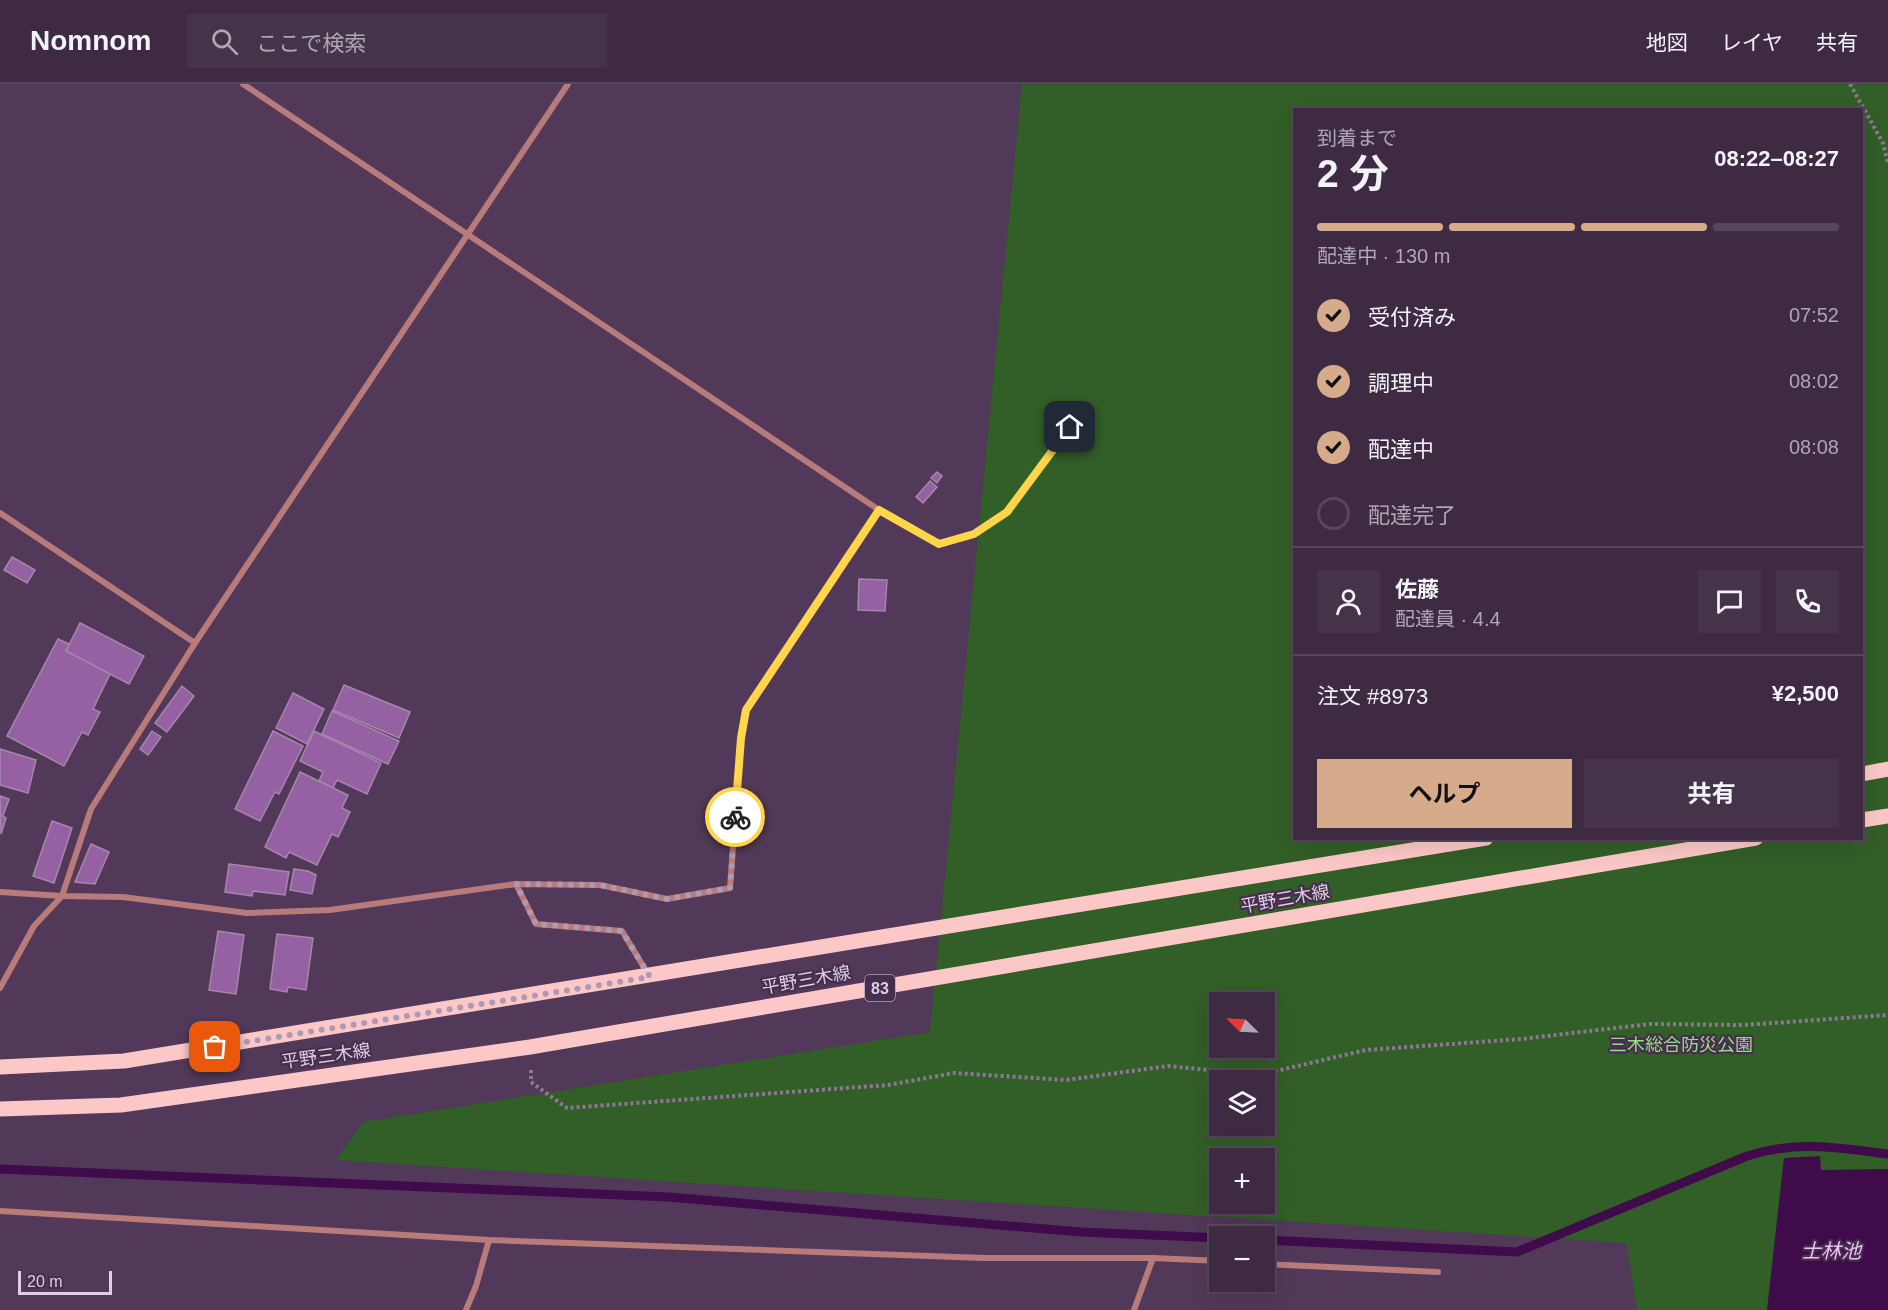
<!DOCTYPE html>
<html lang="ja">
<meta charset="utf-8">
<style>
body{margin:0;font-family:Helvetica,"Noto Sans JP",sans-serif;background:#45334a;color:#f1f3f6;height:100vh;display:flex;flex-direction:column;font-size:22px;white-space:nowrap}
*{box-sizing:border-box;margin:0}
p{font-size:20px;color:#ada7b2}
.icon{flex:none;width:33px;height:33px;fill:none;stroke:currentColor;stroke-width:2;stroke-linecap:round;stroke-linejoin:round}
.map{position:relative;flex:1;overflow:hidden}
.sheet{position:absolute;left:1293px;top:24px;width:570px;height:732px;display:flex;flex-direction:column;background:#3e2b43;border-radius:0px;box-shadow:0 6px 24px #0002,0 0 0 2px #57475c}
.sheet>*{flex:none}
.needle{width:39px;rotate:294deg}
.controls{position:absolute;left:1209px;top:908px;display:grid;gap:12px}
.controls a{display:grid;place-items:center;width:66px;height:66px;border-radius:0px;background:#3e2b43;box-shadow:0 6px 24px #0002,0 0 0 2px #57475c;font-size:30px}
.scale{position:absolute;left:18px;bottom:15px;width:94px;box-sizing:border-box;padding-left:6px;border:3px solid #decfe2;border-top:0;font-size:16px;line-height:21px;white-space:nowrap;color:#decfe2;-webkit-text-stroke:4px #472e4e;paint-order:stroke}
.pin{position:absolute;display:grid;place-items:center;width:51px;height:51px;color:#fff;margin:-26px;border-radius:12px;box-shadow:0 3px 9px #0006}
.courier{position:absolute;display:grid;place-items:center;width:60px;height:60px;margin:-30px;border:4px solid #ffd54a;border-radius:50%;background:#fff;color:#222;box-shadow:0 2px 8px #0007}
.summary em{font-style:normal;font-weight:700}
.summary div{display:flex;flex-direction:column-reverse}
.summary{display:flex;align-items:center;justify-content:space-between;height:102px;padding:0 24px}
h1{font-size:39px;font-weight:700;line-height:45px}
.bar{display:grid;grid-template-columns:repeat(4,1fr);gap:9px 6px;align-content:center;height:72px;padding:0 24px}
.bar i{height:8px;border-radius:4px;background:#57475c}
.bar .selected{background:#d6ab8b}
.bar p{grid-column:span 4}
.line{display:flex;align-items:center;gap:15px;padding:0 24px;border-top:2px solid #57475c}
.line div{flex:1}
.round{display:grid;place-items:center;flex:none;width:63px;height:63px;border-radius:0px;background:#45334a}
ol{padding:0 24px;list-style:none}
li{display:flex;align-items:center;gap:18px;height:66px}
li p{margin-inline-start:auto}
li .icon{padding:6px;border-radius:50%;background:#d6ab8b;color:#111;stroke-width:4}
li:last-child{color:#ada7b2}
li i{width:33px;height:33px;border:3px solid #57475c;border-radius:50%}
.primary-button{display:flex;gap:12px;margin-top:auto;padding:12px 24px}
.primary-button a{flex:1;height:69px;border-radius:0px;background:#d6ab8b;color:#111;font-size:24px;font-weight:700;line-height:69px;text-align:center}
.primary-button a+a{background:#45334a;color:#f1f3f6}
header{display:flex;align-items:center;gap:36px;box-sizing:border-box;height:84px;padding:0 30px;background:#3e2b43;border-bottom:2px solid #57475c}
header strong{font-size:28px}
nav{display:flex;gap:33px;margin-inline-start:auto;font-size:21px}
.search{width:420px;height:54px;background:#45334a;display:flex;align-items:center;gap:15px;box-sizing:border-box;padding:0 21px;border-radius:0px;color:#ada7b2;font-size:22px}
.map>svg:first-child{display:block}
.green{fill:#325e27;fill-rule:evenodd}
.water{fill:#3f0b4a}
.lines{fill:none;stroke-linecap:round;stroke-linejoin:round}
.stream{stroke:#3f0b4a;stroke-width:9}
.building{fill:#9661a3;stroke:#a587ac;stroke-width:1.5}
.path{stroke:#8d7893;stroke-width:4;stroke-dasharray:3 3;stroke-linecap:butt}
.minor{stroke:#b97b7a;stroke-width:6}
.primary{stroke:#fcc8c7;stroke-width:15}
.done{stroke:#ad9ab2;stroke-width:6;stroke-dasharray:0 10.8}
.route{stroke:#ffd54a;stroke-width:8}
.labels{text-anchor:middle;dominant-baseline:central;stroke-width:4.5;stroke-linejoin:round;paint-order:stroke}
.shield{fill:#472e4e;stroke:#b19fb6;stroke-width:1.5}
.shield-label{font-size:16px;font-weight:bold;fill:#decfe2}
.street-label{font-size:18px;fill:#decfe2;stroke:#472e4e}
.park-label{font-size:18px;fill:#95e083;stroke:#472e4e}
.water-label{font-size:20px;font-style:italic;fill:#ecc0f6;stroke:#472e4e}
</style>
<header>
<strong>Nomnom</strong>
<div class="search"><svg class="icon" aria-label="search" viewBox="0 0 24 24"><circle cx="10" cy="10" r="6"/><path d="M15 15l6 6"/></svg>ここで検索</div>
<nav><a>地図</a><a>レイヤ</a><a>共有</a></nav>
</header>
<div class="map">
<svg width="1888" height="1226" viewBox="0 0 1888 1226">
<rect width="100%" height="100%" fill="#523959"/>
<path class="green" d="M 1022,0 L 1888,0 L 1888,1226 L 1637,1226 L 1626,1159 L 336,1076 L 363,1038 L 930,948 ZM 1294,26 L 1862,26 L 1862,754 L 1294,754 ZM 1220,918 L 1264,918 L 1264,963 L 1220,963 ZM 1220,996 L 1264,996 L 1264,1041 L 1220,1041 ZM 1220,1074 L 1264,1074 L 1264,1119 L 1220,1119 Z"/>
<polygon class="water" points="1820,1072 1821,1086 1888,1085 1888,1226 1767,1226 1784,1074"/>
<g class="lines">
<g class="stream">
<polyline points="0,1085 668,1113 1081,1148 1220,1154"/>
<path d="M 1264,1156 L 1517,1168 L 1747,1072 C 1797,1056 1838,1064 1888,1070"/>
</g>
</g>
<g class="building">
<polygon points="937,388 942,392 937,399 931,394"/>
<polygon points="930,397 937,403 923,419 916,413"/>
<polygon points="12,473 35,486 27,499 4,486"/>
<polygon points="859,495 887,496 885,527 858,526"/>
<polygon points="80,539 144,572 129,600 66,567"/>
<polygon points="58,555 69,560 66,567 110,590 93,625 100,628 88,651 82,648 64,682 7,652"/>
<polygon points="344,601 410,628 399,654 333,626"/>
<polygon points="182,602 194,612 167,648 155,639"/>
<polygon points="293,609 324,625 307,660 276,644"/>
<polygon points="332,627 399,657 388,680 322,650"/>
<polygon points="152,647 161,653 148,671 140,665"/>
<polygon points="273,647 303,662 279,710 275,708 260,737 235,725"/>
<polygon points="314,647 381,679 367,710 337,696 333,704 319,697 323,688 300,677"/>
<polygon points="0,665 36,676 28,709 0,701"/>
<polygon points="300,688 348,711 342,724 350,728 338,753 332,750 317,781 289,768 286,774 265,763"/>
<polygon points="0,712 9,715 3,732 6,734 1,750"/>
<polygon points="52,737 72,744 54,799 33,792"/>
<polygon points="91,760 109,768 95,800 75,798"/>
<polygon points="229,780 289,788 285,811 253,807 252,812 225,808"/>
<polygon points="294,785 308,787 316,791 312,810 290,806"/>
<polygon points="218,847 244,851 236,910 209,906"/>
<polygon points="277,850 313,854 306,906 288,903 287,908 270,905"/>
</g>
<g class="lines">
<g class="path">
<polyline points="1850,0 1883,59 1888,80"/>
<polyline points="531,986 531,998 567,1024 888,1001 954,989 1066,996 1168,982 1259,991 1366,966 1521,955 1650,940 1744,941 1888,931"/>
</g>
<g class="minor">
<polyline points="243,0 879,426 939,460 973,450 1007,428 1070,343"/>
<polyline points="0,429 195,559"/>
<polyline points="516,800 536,840 622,847 648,890"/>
<polyline points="0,808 62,812 123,813 247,829 330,826 516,800 600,801 667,815 730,804 741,654 746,626 879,426"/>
<polyline points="0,904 34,842 62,812 91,725 195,559 568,0"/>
<polyline points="0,1127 489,1156 984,1174 1153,1174 1220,1177"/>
<polyline points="1264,1180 1438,1188"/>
<polyline points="466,1226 476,1202 489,1156"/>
<polyline points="1134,1226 1153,1174"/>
</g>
<g class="primary">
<polyline points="1862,690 1888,685"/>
<polyline points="1862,736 1888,732"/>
<polyline points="0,983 124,977 1486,754"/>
<polyline points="0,1025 121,1021 530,963 1756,754"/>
</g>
</g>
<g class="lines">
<polyline class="done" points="215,963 650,893 622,847 536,840 516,800 600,801 667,815 730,804 735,733"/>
<polyline class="route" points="735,733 741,654 746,626 879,426 939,460 974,450 1007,428 1070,343"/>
</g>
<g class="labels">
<rect class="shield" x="865" y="891" width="30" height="26" rx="4.5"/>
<g class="shield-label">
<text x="880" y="904">83</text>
</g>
<g class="street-label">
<text transform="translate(1285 815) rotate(-10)">平野三木線</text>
<text transform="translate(806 896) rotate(-10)">平野三木線</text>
<text transform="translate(326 972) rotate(-8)">平野三木線</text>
</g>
<g class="park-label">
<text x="1681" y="961">三木総合防災公園</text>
</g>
<g class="water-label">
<text x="1831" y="1167">士林池</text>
</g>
</g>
</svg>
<div class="controls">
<a><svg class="needle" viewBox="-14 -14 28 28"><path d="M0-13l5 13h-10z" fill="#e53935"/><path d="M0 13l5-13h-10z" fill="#ada7b2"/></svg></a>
<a><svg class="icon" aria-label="layers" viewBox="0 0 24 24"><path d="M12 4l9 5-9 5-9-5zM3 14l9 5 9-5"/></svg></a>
<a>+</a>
<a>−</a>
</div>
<div class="scale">20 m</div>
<div class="pin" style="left:215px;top:963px;background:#ea580c"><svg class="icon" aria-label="bag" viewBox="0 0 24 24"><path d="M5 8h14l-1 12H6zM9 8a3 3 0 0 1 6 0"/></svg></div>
<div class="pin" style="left:1070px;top:343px;background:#1f2937"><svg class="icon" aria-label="home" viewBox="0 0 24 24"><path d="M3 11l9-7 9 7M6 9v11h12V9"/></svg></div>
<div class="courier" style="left:735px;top:733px"><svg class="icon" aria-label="bike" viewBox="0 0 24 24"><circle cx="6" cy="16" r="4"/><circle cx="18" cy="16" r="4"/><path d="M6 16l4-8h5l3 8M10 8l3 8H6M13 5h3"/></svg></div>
<section class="sheet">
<div class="summary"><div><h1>2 分</h1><p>到着まで</p></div><em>08:22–08:27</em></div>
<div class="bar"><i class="selected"></i><i class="selected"></i><i class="selected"></i><i></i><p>配達中 · 130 m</p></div>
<ol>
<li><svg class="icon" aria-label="check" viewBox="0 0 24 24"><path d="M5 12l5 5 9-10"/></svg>受付済み<p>07:52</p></li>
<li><svg class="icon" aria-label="check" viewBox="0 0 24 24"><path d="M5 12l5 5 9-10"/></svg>調理中<p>08:02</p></li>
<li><svg class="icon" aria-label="check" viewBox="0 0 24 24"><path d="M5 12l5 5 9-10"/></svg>配達中<p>08:08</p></li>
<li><i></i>配達完了</li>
</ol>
<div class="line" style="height:108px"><a class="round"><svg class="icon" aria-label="person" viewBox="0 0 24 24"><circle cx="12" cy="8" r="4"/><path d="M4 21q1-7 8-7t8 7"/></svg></a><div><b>佐藤</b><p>配達員 · 4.4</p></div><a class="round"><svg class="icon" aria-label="chat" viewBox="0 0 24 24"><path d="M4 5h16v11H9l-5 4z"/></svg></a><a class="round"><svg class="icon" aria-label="phone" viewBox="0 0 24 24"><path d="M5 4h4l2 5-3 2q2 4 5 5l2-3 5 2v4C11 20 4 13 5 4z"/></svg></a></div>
<div class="line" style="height:78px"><div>注文 #8973</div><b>¥2,500</b></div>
<div class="primary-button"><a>ヘルプ</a><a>共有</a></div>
</section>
</div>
